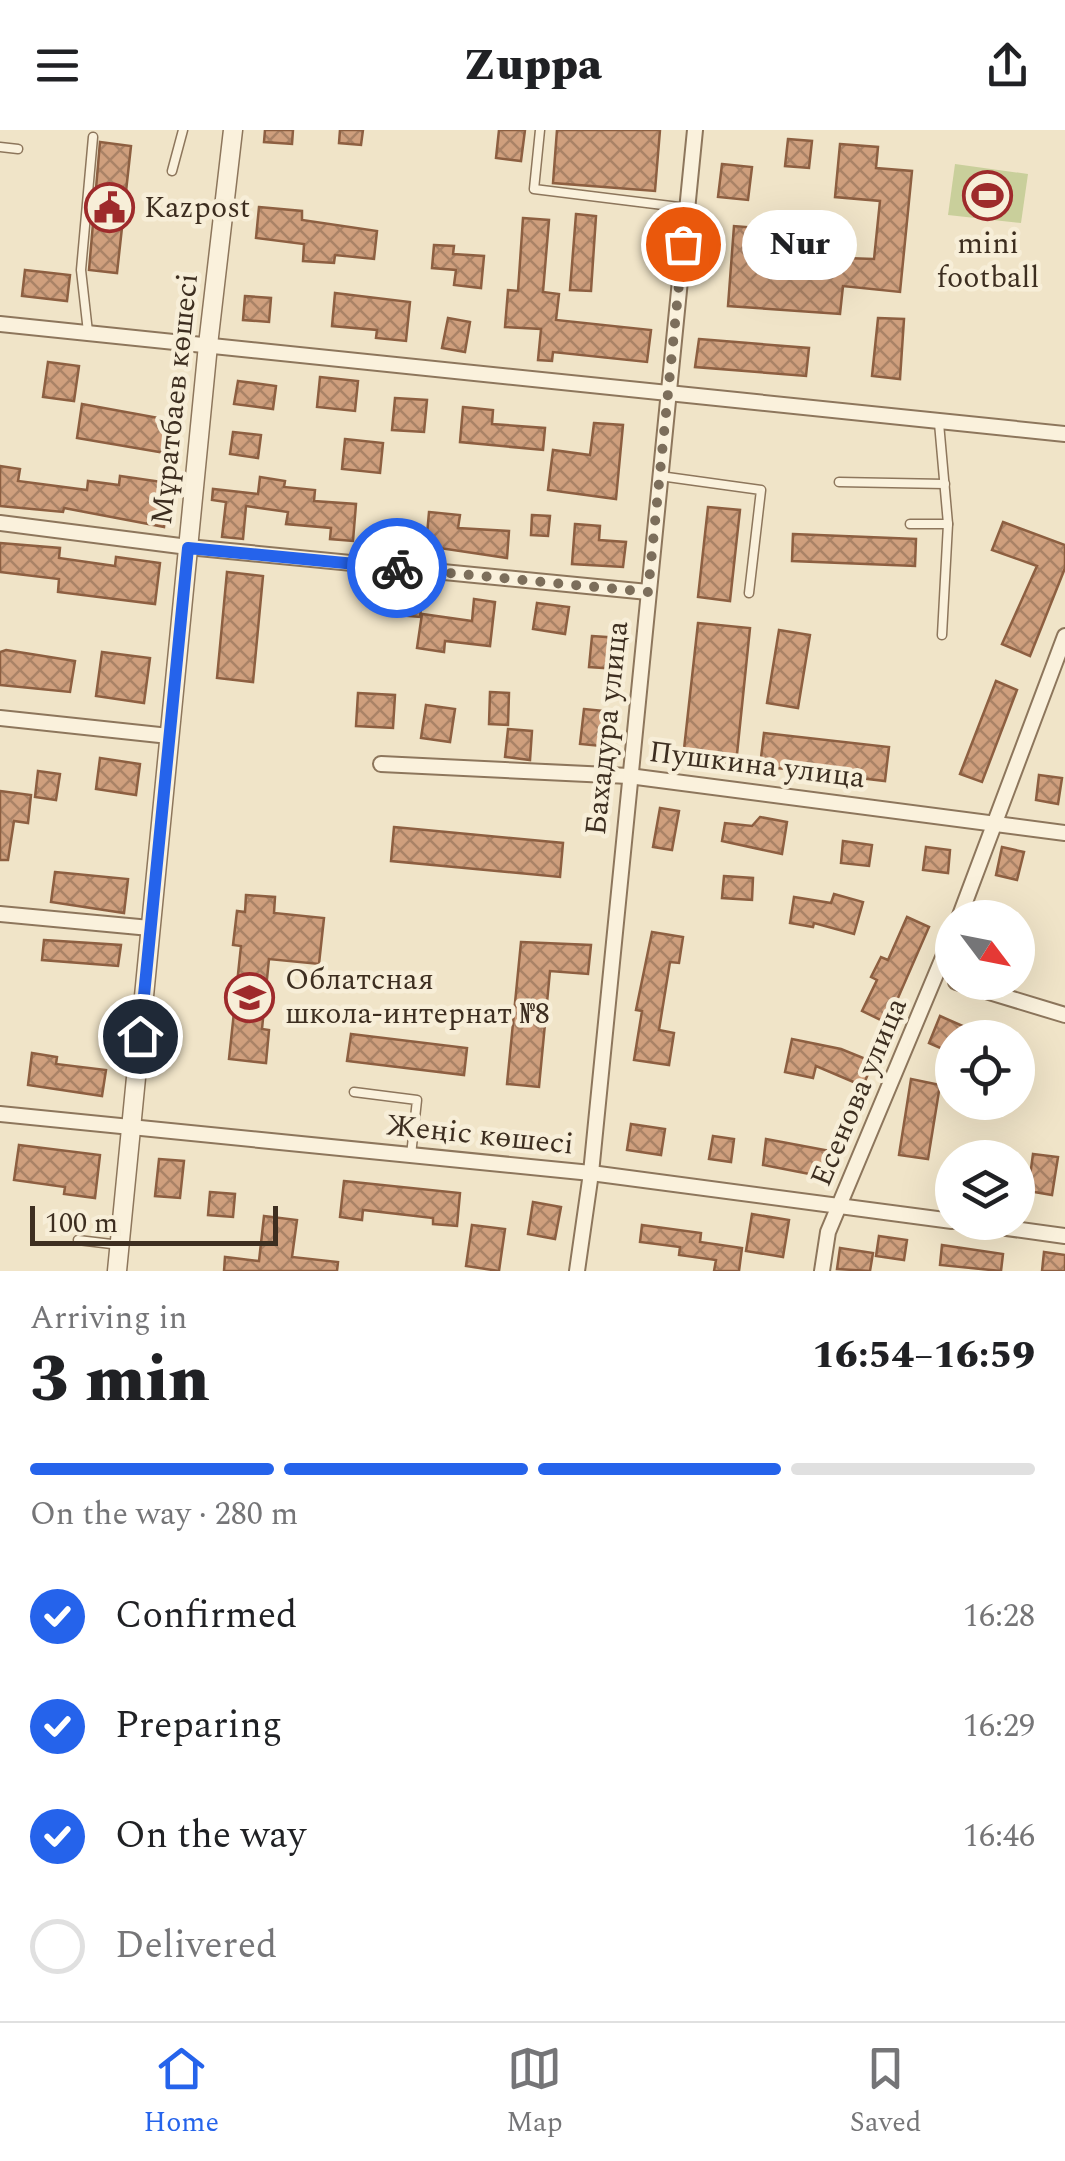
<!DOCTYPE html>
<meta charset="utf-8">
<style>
body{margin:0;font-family:Spectral,serif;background:#f2f2f2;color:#202124;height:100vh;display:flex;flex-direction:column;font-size:38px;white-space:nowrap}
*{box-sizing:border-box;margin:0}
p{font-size:32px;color:#757577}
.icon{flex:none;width:55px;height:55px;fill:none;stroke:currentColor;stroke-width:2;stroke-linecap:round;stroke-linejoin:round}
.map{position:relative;height:1141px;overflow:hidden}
.panel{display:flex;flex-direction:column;background:#fff;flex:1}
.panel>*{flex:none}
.needle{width:65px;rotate:122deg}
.controls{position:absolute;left:935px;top:770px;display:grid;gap:20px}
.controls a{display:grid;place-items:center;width:100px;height:100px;border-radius:50%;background:#fff;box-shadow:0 10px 40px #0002;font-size:50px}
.scale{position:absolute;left:30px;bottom:25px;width:248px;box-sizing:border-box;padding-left:10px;border:5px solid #3d2e20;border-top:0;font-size:28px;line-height:35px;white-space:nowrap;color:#3d2e20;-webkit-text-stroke:8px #f7eed8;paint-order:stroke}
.pin{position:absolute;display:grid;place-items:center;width:85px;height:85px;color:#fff;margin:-42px;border:5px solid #fff;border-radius:50%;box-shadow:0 2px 10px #0007}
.courier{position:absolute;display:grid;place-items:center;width:100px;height:100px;margin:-50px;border:8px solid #2563eb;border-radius:50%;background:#fff;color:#222;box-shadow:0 2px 12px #0007}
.bubble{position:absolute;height:70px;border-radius:35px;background:#fff;box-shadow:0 10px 40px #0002;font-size:32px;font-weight:800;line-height:70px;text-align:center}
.headline em{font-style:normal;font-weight:800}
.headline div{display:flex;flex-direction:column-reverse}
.headline{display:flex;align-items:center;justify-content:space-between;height:170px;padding:0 30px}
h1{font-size:65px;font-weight:800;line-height:75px}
.bar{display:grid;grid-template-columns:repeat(4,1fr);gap:15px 10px;align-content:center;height:120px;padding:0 30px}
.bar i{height:12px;border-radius:8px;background:#e0e0e0}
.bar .active{background:#2563eb}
.bar p{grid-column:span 4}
ol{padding:0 30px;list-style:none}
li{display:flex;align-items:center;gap:30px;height:110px}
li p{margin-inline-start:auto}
li .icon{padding:10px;border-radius:50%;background:#2563eb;color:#fff;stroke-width:4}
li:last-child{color:#757577}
li i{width:55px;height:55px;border:5px solid #e0e0e0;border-radius:50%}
header{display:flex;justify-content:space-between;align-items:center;height:130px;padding:0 30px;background:#fff;font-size:45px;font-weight:800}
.dock{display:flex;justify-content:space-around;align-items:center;height:140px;border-top:2px solid #e0e0e0;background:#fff;font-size:28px;color:#757577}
.dock a{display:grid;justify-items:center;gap:5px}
.dock .active{color:#2563eb}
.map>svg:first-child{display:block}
.pitch{fill:#c9cf9b}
.building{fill:url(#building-cross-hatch);stroke:#8d5f41;stroke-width:2.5}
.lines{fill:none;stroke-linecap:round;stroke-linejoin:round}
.service-casing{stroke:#8d765c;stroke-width:11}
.minor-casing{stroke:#8d765c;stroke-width:18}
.tertiary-casing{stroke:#8d765c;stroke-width:21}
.service{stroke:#faf1dc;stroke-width:8}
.minor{stroke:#faf1dc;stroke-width:14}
.tertiary{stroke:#faf1dc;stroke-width:18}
.done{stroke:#7c6e5b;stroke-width:10;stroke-dasharray:0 18}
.route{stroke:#2563eb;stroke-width:12}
.labels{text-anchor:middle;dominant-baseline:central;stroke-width:9;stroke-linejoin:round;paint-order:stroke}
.poi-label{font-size:30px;fill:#3d2e20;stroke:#f7eed8;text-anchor:start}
.street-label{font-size:30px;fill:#3d2e20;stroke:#f7eed8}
</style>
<header><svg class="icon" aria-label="menu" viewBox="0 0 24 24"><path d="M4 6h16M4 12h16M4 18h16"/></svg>Zuppa<svg class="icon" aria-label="share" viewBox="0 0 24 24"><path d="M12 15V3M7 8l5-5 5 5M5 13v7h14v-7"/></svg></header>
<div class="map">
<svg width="1065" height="1141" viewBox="0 0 1065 1141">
<defs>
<pattern id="building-cross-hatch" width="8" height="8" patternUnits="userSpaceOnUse" patternTransform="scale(2.5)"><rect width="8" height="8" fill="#cf9f7d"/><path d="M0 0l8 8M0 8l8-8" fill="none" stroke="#a98266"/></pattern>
</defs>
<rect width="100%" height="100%" fill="#f0e4c8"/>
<polygon class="pitch" points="955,34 1028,44 1021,93 948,85"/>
<g class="building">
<polygon points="265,0 293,0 292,14 264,12"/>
<polygon points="340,0 363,0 361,15 339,13"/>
<polygon points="499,0 525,0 521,31 496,28"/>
<polygon points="557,0 660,0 655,61 553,53"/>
<polygon points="788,9 812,11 809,38 785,36"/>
<polygon points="100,12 131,16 117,143 89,140"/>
<polygon points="840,14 878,17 876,38 912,41 900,162 843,156 840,184 728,176 734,96 847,105 845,128 874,129 880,71 835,67"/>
<polygon points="722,34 752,37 748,70 718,67"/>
<polygon points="259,77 302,81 302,90 377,101 374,129 335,125 334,133 303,131 304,114 256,108"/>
<polygon points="576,84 596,86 591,161 570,160"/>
<polygon points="523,88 549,90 543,162 559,164 556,190 651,200 647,232 553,222 552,231 538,230 541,199 505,197 508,160 518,161"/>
<polygon points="434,115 454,116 453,124 484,126 481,158 454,155 456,140 432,138"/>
<polygon points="25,140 70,145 67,171 22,166"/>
<polygon points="335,163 410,172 406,211 376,208 377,200 332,196"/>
<polygon points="245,166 271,168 269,192 243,190"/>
<polygon points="448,188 470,192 465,222 442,218"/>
<polygon points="878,188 904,189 900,249 872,246"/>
<polygon points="699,209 809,218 806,246 695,237"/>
<polygon points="48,232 79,236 74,271 43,267"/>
<polygon points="320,247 358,251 355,281 317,277"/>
<polygon points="238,251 276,256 273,279 234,274"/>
<polygon points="395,268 427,270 424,302 392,300"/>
<polygon points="82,274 175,291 171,324 77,308"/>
<polygon points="463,277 493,280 492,294 545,298 543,320 460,312"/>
<polygon points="594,293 623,295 616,369 548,360 553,320 590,325"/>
<polygon points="233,302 261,305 258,328 230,324"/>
<polygon points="345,309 383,313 380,343 342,339"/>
<polygon points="0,336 20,339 18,351 87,360 88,351 119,355 120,346 169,353 164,397 64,378 63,382 0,376"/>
<polygon points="260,347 285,351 284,357 315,360 314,371 356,374 353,411 330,409 331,398 286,394 288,382 246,376 243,409 222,407 226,372 212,370 213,359 258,364"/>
<polygon points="708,377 740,380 730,471 698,467"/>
<polygon points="429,382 460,385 458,398 509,401 507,428 426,416"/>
<polygon points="532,385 550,386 548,406 531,405"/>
<polygon points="1003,392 1065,415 1065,438 1030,526 1002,514 1037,436 992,420"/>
<polygon points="575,394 600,396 599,410 626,412 623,437 572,434"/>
<polygon points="793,404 916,409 915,436 792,431"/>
<polygon points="0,413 60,418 59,428 115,436 116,427 160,433 155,474 58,462 59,449 0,442"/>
<polygon points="227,442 263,446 253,552 217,548"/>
<polygon points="401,460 423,462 420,487 398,485"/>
<polygon points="474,469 495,472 490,516 445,511 444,522 417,518 422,484 472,491"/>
<polygon points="537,473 569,477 565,504 533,499"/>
<polygon points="698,493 750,498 736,634 683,628"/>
<polygon points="779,500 810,505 798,578 767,573"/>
<polygon points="592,506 620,508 617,539 589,537"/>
<polygon points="6,520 75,531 70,562 0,555 0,522"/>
<polygon points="102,522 150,528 144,573 96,566"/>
<polygon points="996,551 1017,560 982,652 960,644"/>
<polygon points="490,562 509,563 508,595 489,594"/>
<polygon points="358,563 395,565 393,598 356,596"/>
<polygon points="426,575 455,579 450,612 421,608"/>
<polygon points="584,579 615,582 611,617 580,614"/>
<polygon points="508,599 532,601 530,630 505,627"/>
<polygon points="764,603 889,617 885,651 760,636"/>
<polygon points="100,628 140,634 136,665 96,659"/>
<polygon points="38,641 60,644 56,670 35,667"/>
<polygon points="1039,645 1062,648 1058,674 1036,670"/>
<polygon points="0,661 31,665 28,693 14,691 8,730 0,730"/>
<polygon points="660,678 679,681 672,720 653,717"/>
<polygon points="760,687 787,692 782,724 722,711 725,693 752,696"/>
<polygon points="394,697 563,713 560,747 391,731"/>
<polygon points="843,711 872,715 869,736 841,733"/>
<polygon points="926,717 950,720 948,743 923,740"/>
<polygon points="1002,717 1024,722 1017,750 996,745"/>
<polygon points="55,742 128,749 124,783 51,772"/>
<polygon points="724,746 753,748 752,770 722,768"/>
<polygon points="834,764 863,772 854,804 814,793 813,797 790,793 794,767 831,773"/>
<polygon points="246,765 275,767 274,783 324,788 319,834 269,829 262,899 269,900 266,933 229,929 241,816 233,815 237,781 245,782"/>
<polygon points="907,787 929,797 887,893 862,881 877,850 871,847 881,827 888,830"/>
<polygon points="652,802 683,807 679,833 670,832 659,900 674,903 669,935 634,930 642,881 636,880"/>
<polygon points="44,810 121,815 118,836 42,830"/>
<polygon points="521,812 591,815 588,844 550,841 539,957 507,954"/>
<polygon points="940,886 965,897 961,908 952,908 952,923 929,913"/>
<polygon points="351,904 467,918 464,945 347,931"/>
<polygon points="792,909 841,919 873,932 863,956 816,936 813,948 785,942"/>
<polygon points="32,923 57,927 56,934 106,940 102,966 28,955"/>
<polygon points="911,949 940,955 928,1029 899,1025"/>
<polygon points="631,994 665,999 661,1025 627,1020"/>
<polygon points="713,1006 734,1009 731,1032 709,1029"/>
<polygon points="766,1009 830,1021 825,1047 763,1035"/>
<polygon points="19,1015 100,1025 95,1068 64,1064 65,1057 14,1050"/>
<polygon points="1033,1024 1058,1027 1052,1065 1028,1061"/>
<polygon points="159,1029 184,1031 180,1068 155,1066"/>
<polygon points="344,1051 460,1063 457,1096 433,1094 433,1088 363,1080 362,1090 340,1087"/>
<polygon points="210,1062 235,1064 233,1087 208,1085"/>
<polygon points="533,1072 561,1077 555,1109 528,1104"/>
<polygon points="752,1084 789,1090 783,1127 746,1121"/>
<polygon points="264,1086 297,1090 292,1127 338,1132 337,1141 224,1141 225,1127 259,1131"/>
<polygon points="472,1095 505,1099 499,1141 466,1136"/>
<polygon points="642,1095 701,1103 700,1112 742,1118 739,1141 714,1141 716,1130 679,1125 680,1117 640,1112"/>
<polygon points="879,1106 907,1110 904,1130 876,1126"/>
<polygon points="942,1115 1003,1124 1001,1141 940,1135"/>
<polygon points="840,1118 873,1123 870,1141 837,1139"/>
<polygon points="1044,1122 1065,1125 1065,1141 1042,1141"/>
</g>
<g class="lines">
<defs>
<g id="service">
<polyline points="540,0 534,59 687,78"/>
<polyline points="0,17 18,19"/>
<polyline points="172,41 183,0"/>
<polyline points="88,202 81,140 93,7"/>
<polyline points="939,293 948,394 942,505"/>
<polyline points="660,346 761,360 749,463"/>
<polyline points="839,352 945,354"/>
<polyline points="910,394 948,394"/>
<polyline points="354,962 417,970 411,1025"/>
<polyline points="78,1110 120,1115"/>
</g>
<g id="minor">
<polyline points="0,194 1065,304"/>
<polyline points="0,393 188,417 648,462"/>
<polyline points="0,588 169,606"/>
<polyline points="381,634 629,646 1065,703"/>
<polyline points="0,784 150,798"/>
<polyline points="959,788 1065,506"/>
<polyline points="956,852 1065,885"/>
<polyline points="0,984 591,1043 952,1091"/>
<polyline points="963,1092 1065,1106"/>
<polyline points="577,1141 591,1043 695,0"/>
<polyline points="822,1141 828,1102 952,806"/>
</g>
<polyline id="tertiary" points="117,1141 208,215 233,0"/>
</defs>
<use href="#service" class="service-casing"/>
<use href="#minor" class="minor-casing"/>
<use href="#tertiary" class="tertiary-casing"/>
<use href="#service" class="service"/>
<use href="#minor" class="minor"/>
<use href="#tertiary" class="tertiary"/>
</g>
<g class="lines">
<polyline class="done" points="397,438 648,462 683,114"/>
<polyline class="route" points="140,906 188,418 397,438"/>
</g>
<defs>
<symbol id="stadium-ring" viewBox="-11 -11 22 22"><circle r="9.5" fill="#f7eed8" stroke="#9e2a2b" stroke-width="1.5"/><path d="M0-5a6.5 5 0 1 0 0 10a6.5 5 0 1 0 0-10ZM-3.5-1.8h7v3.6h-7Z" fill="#9e2a2b"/></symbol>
<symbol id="civic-ring" viewBox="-11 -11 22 22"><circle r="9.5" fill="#f7eed8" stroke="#9e2a2b" stroke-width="1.5"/><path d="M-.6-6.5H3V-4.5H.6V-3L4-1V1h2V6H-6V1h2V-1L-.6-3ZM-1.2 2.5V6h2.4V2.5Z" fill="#9e2a2b"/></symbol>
<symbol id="school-ring" viewBox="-11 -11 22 22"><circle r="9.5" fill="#f7eed8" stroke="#9e2a2b" stroke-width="1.5"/><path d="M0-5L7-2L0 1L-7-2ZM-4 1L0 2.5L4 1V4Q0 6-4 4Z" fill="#9e2a2b"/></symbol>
</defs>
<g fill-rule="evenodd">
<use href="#stadium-ring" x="960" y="38" width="55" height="55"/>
<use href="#civic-ring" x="82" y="50" width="55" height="55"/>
<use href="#school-ring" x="222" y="840" width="55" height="55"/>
</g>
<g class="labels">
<g class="poi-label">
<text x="144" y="78">Kazpost</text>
<text x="988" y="114" text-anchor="middle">mini<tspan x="988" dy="34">football</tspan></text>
<text x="285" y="850">Облатсная<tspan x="285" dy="34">школа-интернат №8</tspan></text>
</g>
<g class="street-label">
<text transform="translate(175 269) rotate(-84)">Мұратбаев көшесі</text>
<text transform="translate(607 598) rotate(-84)">Бахадура улица</text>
<text transform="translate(757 635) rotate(7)">Пушкина улица</text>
<text transform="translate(859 962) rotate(-67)">Есенова улица</text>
<text transform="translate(480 1005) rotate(6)">Жеңіс көшесі</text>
</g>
</g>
</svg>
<div class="controls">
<a><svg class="needle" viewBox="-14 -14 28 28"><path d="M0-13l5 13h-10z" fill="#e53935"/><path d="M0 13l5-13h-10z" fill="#757577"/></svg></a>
<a><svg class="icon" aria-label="locate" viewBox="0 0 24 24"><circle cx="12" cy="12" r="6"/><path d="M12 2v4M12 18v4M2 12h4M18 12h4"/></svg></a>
<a><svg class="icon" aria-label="layers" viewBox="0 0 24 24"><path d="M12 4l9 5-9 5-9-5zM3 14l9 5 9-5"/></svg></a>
</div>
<div class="scale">100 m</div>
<div class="pin" style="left:683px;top:114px;background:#ea580c"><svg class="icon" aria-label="bag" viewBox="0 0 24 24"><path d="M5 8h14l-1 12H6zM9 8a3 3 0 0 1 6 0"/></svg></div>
<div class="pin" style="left:140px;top:906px;background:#1f2937"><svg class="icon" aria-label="home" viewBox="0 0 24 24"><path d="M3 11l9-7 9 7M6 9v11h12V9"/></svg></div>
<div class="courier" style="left:397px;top:438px"><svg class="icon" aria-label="bike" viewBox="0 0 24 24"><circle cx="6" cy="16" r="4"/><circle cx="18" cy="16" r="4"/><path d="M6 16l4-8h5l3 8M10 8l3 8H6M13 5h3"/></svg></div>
<div class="bubble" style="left:742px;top:80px;width:115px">Nur</div>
</div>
<section class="panel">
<div class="headline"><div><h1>3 min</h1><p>Arriving in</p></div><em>16:54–16:59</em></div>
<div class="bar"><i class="active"></i><i class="active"></i><i class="active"></i><i></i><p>On the way · 280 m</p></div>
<ol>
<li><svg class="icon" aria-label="check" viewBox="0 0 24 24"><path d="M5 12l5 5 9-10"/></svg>Confirmed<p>16:28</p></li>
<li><svg class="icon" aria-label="check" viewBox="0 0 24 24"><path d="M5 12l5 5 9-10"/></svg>Preparing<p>16:29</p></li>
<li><svg class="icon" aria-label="check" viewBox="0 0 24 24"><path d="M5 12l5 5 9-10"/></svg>On the way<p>16:46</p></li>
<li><i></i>Delivered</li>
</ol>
</section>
<nav class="dock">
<a class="active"><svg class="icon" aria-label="home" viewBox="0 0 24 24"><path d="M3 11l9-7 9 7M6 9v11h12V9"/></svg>Home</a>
<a><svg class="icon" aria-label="map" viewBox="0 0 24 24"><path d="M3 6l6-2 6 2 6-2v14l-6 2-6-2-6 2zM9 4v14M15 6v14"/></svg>Map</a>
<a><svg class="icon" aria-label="saved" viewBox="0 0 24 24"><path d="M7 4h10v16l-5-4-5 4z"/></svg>Saved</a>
</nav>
